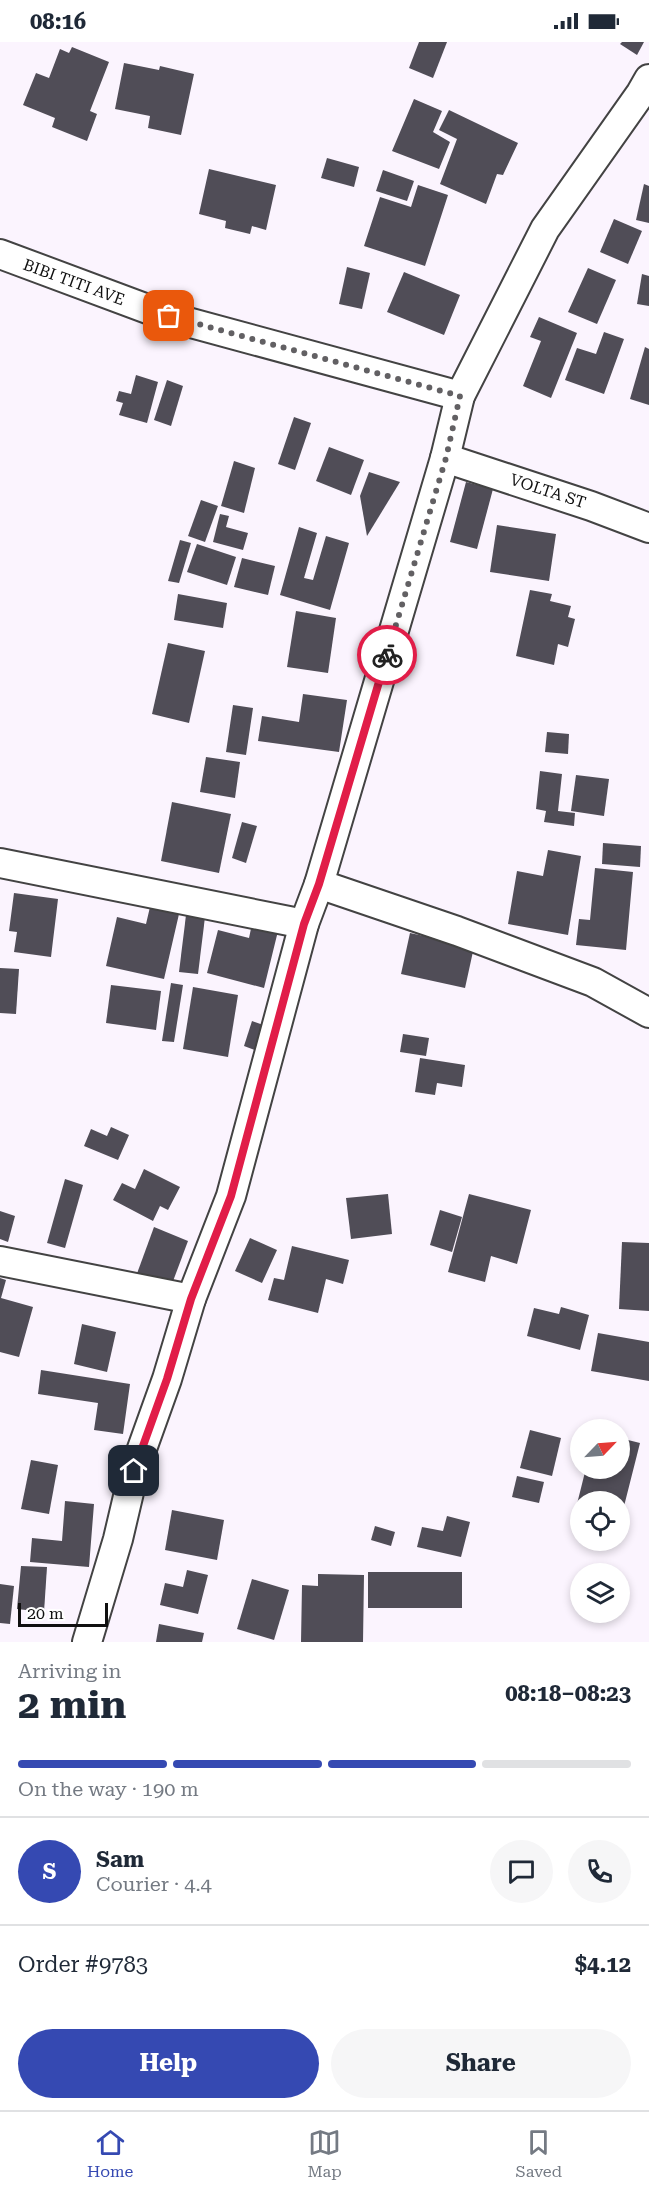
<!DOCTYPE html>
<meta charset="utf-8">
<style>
body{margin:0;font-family:"Roboto Serif",serif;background:#f6f6f7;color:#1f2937;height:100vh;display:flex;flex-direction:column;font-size:22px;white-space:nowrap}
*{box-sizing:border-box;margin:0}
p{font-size:20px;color:#747a83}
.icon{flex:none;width:33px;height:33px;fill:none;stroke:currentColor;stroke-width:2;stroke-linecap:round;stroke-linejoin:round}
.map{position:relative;height:1600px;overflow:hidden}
.drawer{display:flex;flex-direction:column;background:#fff;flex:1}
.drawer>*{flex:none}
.needle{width:39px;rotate:65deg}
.fabs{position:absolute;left:570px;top:1377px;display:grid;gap:12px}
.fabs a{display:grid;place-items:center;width:60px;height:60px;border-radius:50%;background:#fff;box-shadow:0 3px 9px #0003;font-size:30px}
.scale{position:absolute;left:18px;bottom:15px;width:90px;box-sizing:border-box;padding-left:6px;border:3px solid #101010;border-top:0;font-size:16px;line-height:21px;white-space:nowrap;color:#101010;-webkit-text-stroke:4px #fff;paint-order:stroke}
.pin{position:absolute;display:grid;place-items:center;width:51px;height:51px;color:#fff;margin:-26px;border-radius:12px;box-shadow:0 3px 9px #0006}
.courier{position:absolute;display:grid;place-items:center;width:60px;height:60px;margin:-30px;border:4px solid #e11d48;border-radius:50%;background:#fff;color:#222;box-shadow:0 2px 8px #0007}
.head em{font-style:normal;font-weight:700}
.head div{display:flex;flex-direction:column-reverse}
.head{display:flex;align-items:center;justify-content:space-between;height:102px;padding:0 18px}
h1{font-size:39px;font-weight:700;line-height:45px}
.bar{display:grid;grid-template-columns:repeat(4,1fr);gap:9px 6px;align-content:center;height:72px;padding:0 18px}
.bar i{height:8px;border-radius:4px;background:#e0e1e3}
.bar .on{background:#3549b2}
.bar p{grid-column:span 4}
.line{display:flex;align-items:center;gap:15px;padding:0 18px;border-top:2px solid #e0e1e3}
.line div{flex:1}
.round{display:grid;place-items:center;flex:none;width:63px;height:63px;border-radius:32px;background:#f6f6f7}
.primary-button{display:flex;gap:12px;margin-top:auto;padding:12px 18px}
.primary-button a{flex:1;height:69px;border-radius:36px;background:#3549b2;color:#fff;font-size:24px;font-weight:700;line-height:69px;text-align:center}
.primary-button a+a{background:#f6f6f7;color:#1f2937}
.status{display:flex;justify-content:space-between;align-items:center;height:42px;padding:0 30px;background:#fff;direction:ltr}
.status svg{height:16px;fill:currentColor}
.menu{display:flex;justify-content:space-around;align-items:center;height:84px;border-top:2px solid #e0e1e3;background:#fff;font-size:16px;color:#747a83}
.menu a{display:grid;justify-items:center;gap:3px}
.menu .on{color:#3549b2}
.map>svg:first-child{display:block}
.building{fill:#504d57}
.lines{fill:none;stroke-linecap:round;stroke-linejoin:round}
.minor-casing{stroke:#434343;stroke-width:32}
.minor{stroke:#fff;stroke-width:28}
.done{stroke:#626063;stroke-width:6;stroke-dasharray:0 10.8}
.route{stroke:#e11d48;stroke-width:8}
.labels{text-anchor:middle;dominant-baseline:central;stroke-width:6;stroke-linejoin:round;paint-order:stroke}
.street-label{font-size:16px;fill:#101010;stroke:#fff}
</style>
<div class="status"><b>08:16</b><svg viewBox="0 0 49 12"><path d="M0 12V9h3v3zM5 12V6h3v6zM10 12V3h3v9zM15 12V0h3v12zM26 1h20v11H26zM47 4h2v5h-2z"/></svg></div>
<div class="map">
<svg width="649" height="1600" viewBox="0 0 649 1600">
<rect width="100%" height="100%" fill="#fbf4fe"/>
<g class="building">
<polygon points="419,0 447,0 433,36 409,26"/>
<polygon points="622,0 644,0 637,13 620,2"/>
<polygon points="72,5 109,20 90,69 97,72 87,99 52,85 55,76 23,63 36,31 49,36 60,7 69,11"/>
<polygon points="124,21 159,28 160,24 194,32 181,93 148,86 150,74 115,67"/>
<polygon points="414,57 442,69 433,90 450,100 439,127 392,109"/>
<polygon points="449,68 518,101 503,133 497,132 486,162 440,142 457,97 439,88"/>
<polygon points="327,116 359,125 354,145 321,136"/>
<polygon points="209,127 276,143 266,188 252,184 250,192 225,186 226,179 199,172"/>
<polygon points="383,128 414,139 407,159 376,149"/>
<polygon points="644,142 649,144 649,181 636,178"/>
<polygon points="418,143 448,153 425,224 364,204 380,155 411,165"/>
<polygon points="614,177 642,189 628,222 600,210"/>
<polygon points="347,225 370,231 362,267 339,262"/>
<polygon points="588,226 616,238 597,282 568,270"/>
<polygon points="404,230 460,253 444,293 387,270"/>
<polygon points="642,232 649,234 649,264 637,262"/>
<polygon points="539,275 577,291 551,356 523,344 541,299 530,295"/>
<polygon points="604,290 624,297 604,352 565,338 577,306 596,312"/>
<polygon points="645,305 649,307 649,363 630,357"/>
<polygon points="136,333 158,340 147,381 119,373 123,361 116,359 119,349 131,352"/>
<polygon points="167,338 183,344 171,384 154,378"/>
<polygon points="294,375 311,381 295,428 278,422"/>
<polygon points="329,405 364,418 351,453 316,439"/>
<polygon points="234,419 255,426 244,471 221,464"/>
<polygon points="369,430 400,440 367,494 360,454"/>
<polygon points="466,440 493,447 477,507 450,500"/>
<polygon points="201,458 218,464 205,500 188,494"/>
<polygon points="220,472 229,474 226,485 248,491 243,508 213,500"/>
<polygon points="497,483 556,492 549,539 490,530"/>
<polygon points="299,485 317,491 304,536 313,538 326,494 349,501 330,568 280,553"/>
<polygon points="180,498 191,501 179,541 168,539"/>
<polygon points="197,502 236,515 227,543 187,530"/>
<polygon points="242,516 275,524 268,553 234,545"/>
<polygon points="530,548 552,552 550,559 571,564 568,575 575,577 568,605 558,602 554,623 516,614"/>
<polygon points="178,552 227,561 223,586 174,578"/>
<polygon points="296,569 336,576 328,631 287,625"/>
<polygon points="168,601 205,609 189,681 152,672"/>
<polygon points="303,652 347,658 339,710 258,699 262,674 299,680"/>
<polygon points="233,663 253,666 246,713 226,710"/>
<polygon points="547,690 569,692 568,712 545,710"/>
<polygon points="206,715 240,720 235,756 200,750"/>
<polygon points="540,729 562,732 558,769 575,771 574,784 544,780 546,769 536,767"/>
<polygon points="576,733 609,737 604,774 571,769"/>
<polygon points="172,760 231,772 219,831 161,819"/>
<polygon points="242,780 257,784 246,821 232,816"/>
<polygon points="603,801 641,804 640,825 602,822"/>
<polygon points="548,808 581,814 568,893 508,882 517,829 543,834"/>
<polygon points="595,826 633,830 626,908 576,903 579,877 590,878"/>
<polygon points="14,851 58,857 51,915 14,910 17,890 9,889"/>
<polygon points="150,865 179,872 164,937 106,924 117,875 146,882"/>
<polygon points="187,865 206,867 198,932 179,930"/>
<polygon points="252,882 278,889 264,946 207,931 218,888 249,896"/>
<polygon points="410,891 474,905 465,946 401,932"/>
<polygon points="0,926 19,927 16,972 0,971"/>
<polygon points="171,941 183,943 174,1000 162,999"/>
<polygon points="111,943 161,949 156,988 106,981"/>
<polygon points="193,945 238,953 228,1015 183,1007"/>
<polygon points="252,979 272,986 263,1011 244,1004"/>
<polygon points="403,992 429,996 426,1014 400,1010"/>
<polygon points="420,1016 465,1023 462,1045 437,1041 435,1053 415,1050"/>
<polygon points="111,1085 129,1093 118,1118 84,1104 91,1087 107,1094"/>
<polygon points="144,1127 180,1145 168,1168 160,1164 153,1179 113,1158 122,1141 135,1147"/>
<polygon points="65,1137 83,1143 65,1206 47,1201"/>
<polygon points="388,1152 392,1192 351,1197 346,1156"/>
<polygon points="469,1152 531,1168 517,1222 491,1214 485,1240 448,1230"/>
<polygon points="440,1168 462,1175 452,1210 430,1203"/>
<polygon points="0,1169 15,1174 8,1200 0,1197"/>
<polygon points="154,1185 188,1199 169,1250 135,1237"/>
<polygon points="250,1196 277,1208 262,1241 235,1229"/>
<polygon points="622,1200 649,1201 649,1269 619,1267"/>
<polygon points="292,1204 349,1218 343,1242 326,1237 318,1271 268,1258 274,1236 284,1238"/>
<polygon points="0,1236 6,1238 1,1256 33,1265 19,1315 0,1310"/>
<polygon points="561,1265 589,1273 580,1308 527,1294 534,1266 559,1272"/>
<polygon points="82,1282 116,1290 107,1330 74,1322"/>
<polygon points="598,1291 649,1300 649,1339 591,1329"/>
<polygon points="41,1328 130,1342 123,1392 94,1388 98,1361 38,1352"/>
<polygon points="530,1388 561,1396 552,1434 520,1426"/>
<polygon points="620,1396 640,1401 620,1480 620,1460 580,1460 580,1472 575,1470 586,1426 620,1426"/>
<polygon points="31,1418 58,1423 49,1472 21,1467"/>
<polygon points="517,1434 544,1440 539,1461 512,1455"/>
<polygon points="65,1459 94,1462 89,1525 30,1520 32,1496 62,1499"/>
<polygon points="172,1468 224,1478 217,1518 165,1508"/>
<polygon points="447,1474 470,1480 461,1515 417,1505 422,1485 443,1489"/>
<polygon points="375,1484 395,1490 391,1504 371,1498"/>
<polygon points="21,1524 47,1525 44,1570 17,1567"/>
<polygon points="187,1528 208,1533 198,1572 160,1563 165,1541 183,1545"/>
<rect x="368" y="1530" width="94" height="36"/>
<polygon points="318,1532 364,1533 363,1600 301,1600 302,1543 318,1544"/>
<polygon points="252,1537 289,1548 274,1598 237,1587"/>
<polygon points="0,1542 14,1544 10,1582 0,1581"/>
<polygon points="159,1582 204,1591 202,1600 156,1600"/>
</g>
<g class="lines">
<defs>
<g id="minor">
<polyline points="0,212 169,275 460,354"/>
<polyline points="445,416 591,464 649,486"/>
<polyline points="0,821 304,882"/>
<polyline points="319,842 457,889 593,940 649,971"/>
<polyline points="0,1219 191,1257"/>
<polyline points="87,1600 118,1497 134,1429 167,1337 191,1257 231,1154 304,882 319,842 445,416 460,354 545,187 641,51 649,37"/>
</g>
</defs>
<use href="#minor" class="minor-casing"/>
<use href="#minor" class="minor"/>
</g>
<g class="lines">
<polyline class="done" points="169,274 460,354 446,416 387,613"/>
<polyline class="route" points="134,1429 167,1337 191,1257 231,1154 304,882 319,842 387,613"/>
</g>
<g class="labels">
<g class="street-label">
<text transform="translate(74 240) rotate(20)">BIBI TITI AVE</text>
<text transform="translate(548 449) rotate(18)">VOLTA ST</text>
</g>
</g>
</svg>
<div class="fabs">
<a><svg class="needle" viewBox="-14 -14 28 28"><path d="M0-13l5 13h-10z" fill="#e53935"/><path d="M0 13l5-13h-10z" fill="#747a83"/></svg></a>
<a><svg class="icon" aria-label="locate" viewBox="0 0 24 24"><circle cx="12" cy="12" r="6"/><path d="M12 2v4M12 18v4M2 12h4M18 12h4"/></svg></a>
<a><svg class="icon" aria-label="layers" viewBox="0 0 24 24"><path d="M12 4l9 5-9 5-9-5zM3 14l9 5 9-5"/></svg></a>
</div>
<div class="scale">20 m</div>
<div class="pin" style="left:169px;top:274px;background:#ea580c"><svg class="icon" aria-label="bag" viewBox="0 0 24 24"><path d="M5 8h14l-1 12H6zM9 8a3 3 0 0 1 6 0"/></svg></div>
<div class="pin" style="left:134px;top:1429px;background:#1f2937"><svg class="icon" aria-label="home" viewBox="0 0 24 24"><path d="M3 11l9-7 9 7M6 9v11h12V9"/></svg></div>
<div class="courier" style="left:387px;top:613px"><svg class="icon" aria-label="bike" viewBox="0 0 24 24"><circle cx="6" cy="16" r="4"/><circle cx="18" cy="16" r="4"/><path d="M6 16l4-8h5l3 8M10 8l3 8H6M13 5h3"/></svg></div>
</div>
<section class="drawer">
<div class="head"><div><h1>2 min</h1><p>Arriving in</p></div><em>08:18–08:23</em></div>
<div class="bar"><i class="on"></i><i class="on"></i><i class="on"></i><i></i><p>On the way · 190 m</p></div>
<div class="line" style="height:108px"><b class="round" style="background:#3549b2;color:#fff">S</b><div><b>Sam</b><p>Courier · 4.4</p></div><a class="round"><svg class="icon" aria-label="chat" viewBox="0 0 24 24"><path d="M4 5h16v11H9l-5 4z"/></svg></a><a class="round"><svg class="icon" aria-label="phone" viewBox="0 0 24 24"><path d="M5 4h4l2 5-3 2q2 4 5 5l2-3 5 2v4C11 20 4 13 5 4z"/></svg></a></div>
<div class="line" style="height:78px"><div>Order #9783</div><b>$4.12</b></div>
<div class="primary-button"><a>Help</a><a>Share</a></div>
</section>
<nav class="menu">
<a class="on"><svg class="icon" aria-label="home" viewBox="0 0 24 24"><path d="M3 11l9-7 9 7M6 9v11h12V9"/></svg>Home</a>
<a><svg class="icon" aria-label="map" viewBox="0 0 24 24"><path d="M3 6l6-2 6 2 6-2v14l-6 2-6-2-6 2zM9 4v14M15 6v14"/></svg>Map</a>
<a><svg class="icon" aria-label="saved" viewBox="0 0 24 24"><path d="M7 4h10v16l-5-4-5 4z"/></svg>Saved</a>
</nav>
